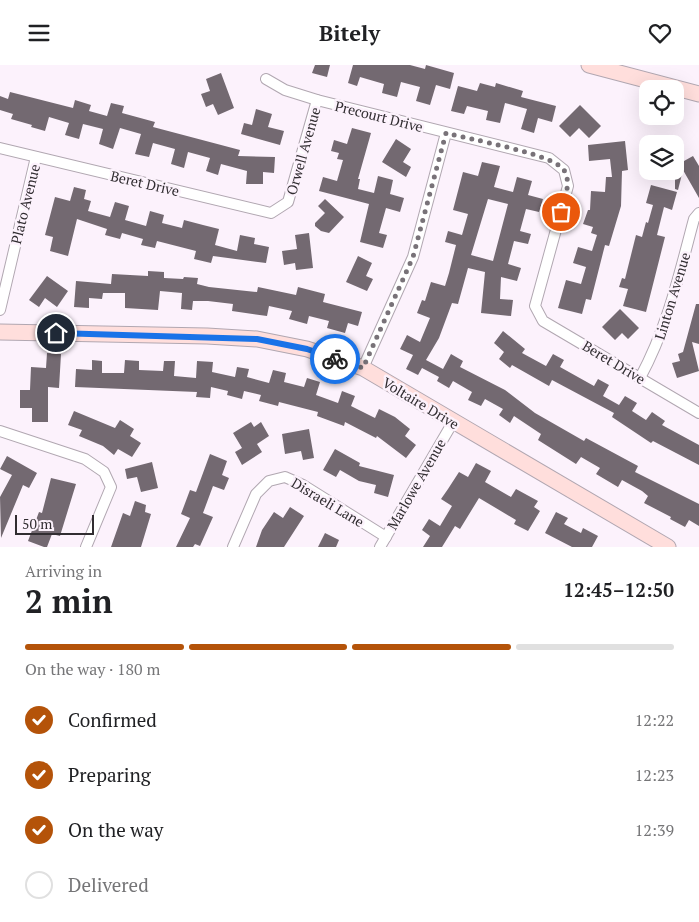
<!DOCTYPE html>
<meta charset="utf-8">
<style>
body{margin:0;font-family:"PT Serif",serif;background:#f6f6f6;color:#202124;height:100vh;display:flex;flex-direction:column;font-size:19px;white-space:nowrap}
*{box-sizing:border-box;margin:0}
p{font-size:16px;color:#757577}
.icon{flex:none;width:28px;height:28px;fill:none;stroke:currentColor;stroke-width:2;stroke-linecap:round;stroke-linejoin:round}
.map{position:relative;height:482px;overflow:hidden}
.side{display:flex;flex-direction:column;background:#fff;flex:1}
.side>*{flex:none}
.buttons{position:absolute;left:639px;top:15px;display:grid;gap:10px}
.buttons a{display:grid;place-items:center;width:45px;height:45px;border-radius:10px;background:#fff;box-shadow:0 5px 20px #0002;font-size:25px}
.scale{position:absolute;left:15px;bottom:12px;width:79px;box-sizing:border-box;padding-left:5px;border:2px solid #312d31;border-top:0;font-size:14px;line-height:18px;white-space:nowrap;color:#312d31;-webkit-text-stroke:4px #fcf2fc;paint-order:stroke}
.pin{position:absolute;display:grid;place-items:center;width:42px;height:42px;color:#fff;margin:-21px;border:2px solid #fff;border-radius:50%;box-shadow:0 1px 5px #0007}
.courier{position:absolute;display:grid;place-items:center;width:50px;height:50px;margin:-25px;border:4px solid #1a73e8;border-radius:50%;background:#fff;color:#222;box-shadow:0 1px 6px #0007}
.headline em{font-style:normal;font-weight:700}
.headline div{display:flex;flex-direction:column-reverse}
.headline{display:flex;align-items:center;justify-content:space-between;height:85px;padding:0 25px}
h1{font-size:32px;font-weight:700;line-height:38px}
.bar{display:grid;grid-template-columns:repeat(4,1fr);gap:8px 5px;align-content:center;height:60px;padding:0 25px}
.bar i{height:6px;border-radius:4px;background:#e0e0e0}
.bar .active{background:#b45309}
.bar p{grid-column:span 4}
ol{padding:0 25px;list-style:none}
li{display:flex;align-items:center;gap:15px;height:55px}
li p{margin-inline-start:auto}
li .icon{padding:5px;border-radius:50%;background:#b45309;color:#fff;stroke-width:4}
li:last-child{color:#757577}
li i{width:28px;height:28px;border:2px solid #e0e0e0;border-radius:50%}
header{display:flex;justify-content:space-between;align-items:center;height:65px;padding:0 25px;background:#fff;font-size:22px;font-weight:700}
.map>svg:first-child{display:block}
.building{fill:#736971;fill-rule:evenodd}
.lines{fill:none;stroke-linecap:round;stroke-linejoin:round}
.street-casing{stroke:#b1a7b1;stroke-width:12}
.secondary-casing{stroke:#b1a7b1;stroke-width:17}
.street{stroke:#fff;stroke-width:10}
.secondary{stroke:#ffdedc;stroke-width:15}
.done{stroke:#787278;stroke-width:5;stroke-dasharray:0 9}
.route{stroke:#1a73e8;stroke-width:6}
.labels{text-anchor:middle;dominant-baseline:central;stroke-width:5;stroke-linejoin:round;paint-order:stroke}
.street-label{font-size:14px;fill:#312d31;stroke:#fcf2fc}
</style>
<header><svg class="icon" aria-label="menu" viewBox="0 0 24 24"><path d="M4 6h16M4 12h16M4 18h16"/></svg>Bitely<svg class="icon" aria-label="heart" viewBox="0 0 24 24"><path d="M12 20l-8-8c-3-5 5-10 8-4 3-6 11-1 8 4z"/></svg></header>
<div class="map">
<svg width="699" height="482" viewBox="0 0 699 482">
<rect width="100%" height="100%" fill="#fcf2fc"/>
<g class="building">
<polygon points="315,0 330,0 327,12 312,8"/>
<polygon points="353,0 410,0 425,4 426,0 454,8 450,24 436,20 430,40 416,36 420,22 401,17 397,32 382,28 384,19 360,12 357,21 348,18"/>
<polygon points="221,8 234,43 218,50 213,39 206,42 201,29 210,26 206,14"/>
<polygon points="480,18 495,22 496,18 523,26 521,32 556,41 552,57 538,53 534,68 521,64 527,44 505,38 500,58 486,55 488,46 467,41 464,49 451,46 458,21 477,26"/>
<polygon points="10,27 73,43 75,35 91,40 89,46 107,51 111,38 124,41 122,48 155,57 153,62 240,85 238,91 275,92 274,108 263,107 263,119 246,119 247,106 221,99 218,110 206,106 210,93 188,87 184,103 171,99 175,84 153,78 149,92 135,89 141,69 120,63 113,84 99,79 103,64 83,59 79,74 65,70 69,58 49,52 45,66 31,62 32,60 11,54 13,49 0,45 0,31 8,34"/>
<polygon points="580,40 601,61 589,73 579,63 570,72 559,61"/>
<polygon points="256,44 272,49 268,62 284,66 280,80 241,69 244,58 252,60"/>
<polygon points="352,63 371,68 358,114 360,114 358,124 374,128 378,111 393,115 390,129 404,133 400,147 386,143 379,168 387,170 383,183 360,177 369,139 319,126 323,112 337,116 343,95 337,94 339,88 331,86 334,75 347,79"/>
<polygon points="396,74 411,84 403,97 411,102 406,112 382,97"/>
<polygon points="625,76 628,105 622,106 621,141 609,181 605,180 591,235 586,234 582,249 558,243 566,215 581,219 586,202 573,198 578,182 592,186 597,170 591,168 593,162 583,159 588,145 590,145 591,126 605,127 606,112 612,112 610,94 589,96 588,80"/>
<polygon points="693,91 699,101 699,133 683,105 678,125 675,124 675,101"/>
<path d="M 482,97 L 500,101 L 494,122 L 513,127 L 517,112 L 532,116 L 528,130 L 543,134 L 539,147 L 526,144 L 520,166 L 531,169 L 528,179 L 514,176 L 508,199 L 521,203 L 517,216 L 501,212 L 500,234 L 513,235 L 511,251 L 481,248 L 485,207 L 468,203 L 458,239 L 452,238 L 439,273 L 426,295 L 443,304 L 451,289 L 463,296 L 460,302 L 505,325 L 535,348 L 584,376 L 586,373 L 638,401 L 635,407 L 699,439 L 699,461 L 689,455 L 685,462 L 670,454 L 671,452 L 644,438 L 648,431 L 642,426 L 622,415 L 618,422 L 596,409 L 600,403 L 581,392 L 576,399 L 538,375 L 541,369 L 514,351 L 510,358 L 499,350 L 503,344 L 485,334 L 481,341 L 468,335 L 472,327 L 453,316 L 449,323 L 437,316 L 439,312 L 422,303 L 418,310 L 406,304 L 413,290 L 400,284 L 407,270 L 420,277 L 430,253 L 417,248 L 422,235 L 425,236 L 431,217 L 445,221 L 449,208 L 456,180 L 445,177 L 448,166 L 462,170 L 468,149 L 453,145 L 463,107 L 478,111 ZM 488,134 L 508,139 L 493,196 L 471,190 Z"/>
<polygon points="651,120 677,127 672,145 664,142 657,170 665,172 646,247 623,241 628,224 619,222 622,213 625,214 636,170 642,172 646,157 648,158 653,140 646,138"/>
<polygon points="74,122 86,125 84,134 91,136 88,146 110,152 115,137 129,141 125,155 146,161 150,146 164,150 162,158 182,163 184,155 203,160 219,164 215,180 237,186 240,170 255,173 254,179 269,182 266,198 213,191 211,198 194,194 196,186 157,176 155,183 141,180 143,174 122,168 120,174 105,170 107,164 77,154 68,191 50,186 53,172 45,170 55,132 70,136"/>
<polygon points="325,134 344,152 329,168 321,166 315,161 315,158 325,148 318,141"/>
<polygon points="309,168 313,203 296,205 295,198 284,200 282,186 297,184 295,170"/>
<polygon points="358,191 372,198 366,211 373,214 367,226 346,217"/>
<polygon points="148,206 164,207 164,213 183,214 184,212 198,213 197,219 209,222 257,227 258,222 296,230 298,222 325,229 323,237 362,247 358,261 348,258 345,268 327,263 329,256 309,251 307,259 289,254 292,246 269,241 267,251 232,246 233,239 208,236 193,236 192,245 181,244 182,228 160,226 158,245 125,243 125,228 103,228 102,234 89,233 89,243 74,242 76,216 111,219 112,209 148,211"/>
<polygon points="47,211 68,226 57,242 45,233 39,242 29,235"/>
<polygon points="696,239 699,239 699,279 692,277 699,306 677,313 672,298 680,296 678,289 683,287"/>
<polygon points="620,244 639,263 628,274 622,268 615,275 602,262"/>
<polygon points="503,266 525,284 522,288 546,301 553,289 564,295 560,302 594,321 598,314 609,320 603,331 619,340 625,331 637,338 632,346 646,355 652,347 665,356 662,360 699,380 699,400 653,376 651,378 612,352 614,348 552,315 549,321 512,300 510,303 499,294 504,287 494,278"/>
<polygon points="47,288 61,289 59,323 48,322 48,357 32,357 32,343 20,343 20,325 30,325 31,302 46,303"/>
<polygon points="92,295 102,296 102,308 124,308 125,295 139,296 139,305 163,306 164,296 175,296 174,311 196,313 197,296 213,297 212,307 235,312 237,302 249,304 247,312 269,318 273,305 286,308 284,317 304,322 307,313 320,317 316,330 338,338 342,326 355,331 351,341 375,353 379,344 395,352 410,364 405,371 416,380 406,393 377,371 376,373 345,357 344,361 317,351 318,347 279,337 278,341 259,336 261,330 244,326 242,334 227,330 228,326 211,322 210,333 196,332 197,327 75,322 76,304 92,305"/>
<polygon points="74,346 115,363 120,355 134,364 130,371 141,378 132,392 118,384 114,390 103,381 79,371 82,365 68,360"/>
<polygon points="251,357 254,362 261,357 269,371 257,379 262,387 242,400 235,387 242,383 233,368"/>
<polygon points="309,364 314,393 303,395 301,386 285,389 282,369"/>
<polygon points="335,384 360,398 359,401 394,410 388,432 374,428 376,420 359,416 340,405 336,412 323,405"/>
<polygon points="210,389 227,396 222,410 229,413 224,425 213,421 203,448 213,452 200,481 195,479 193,482 176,482 190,453 181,449 190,425 196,427"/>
<polygon points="7,391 37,408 29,423 23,420 1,473 0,432 12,410 0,404"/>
<polygon points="152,397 158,423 141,427 137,412 127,414 125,404"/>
<polygon points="476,398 491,406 485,417 511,432 516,424 538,436 534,442 540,446 528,466 514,459 516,455 479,433 460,464 455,461 442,482 423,482 430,471 422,465 429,454 440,461 452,441 441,434 448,424 459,407 468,412"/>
<polygon points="51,413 76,419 60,471 52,469 47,482 44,482 28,476 39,447 42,448"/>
<polygon points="135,436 146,440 145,447 151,449 141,482 111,482 123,448 130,451"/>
<polygon points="290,442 304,451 284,482 256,482 262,465 274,447 283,453"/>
<polygon points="556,447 568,453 564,459 581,468 583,463 598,471 592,482 572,482 545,468"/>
<polygon points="325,468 339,475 336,482 318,482"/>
</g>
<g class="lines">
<defs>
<g id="street">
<polyline points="266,14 285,25 317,35 549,93 564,105 568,121 535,241 543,256 699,348"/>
<polyline points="0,83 271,148 288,137 317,35"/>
<polyline points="0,245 36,92"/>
<polyline points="363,303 413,192 446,68"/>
<path d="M 640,313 C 668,261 679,210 694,154 L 699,148"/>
<polyline points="0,366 85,394 104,407 111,422 86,482"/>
<polyline points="233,482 256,429 269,416 285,412 303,420 386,472"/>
<polyline points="380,482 453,357"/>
</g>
<g id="secondary">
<polyline points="589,0 699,29"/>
<polyline points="0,267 207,271 257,274 307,284 363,303 668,482"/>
</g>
</defs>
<use href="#street" class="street-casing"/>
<use href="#secondary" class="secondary-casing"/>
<use href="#street" class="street"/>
<use href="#secondary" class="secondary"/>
</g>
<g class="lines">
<path class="done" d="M 335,294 L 363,303 L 413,192 L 446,68 C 468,74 554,89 564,105 C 572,118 564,134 561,147"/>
<polyline class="route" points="56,268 257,274 307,284 335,294"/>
</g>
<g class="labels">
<g class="street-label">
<text transform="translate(379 51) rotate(14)">Precourt Drive</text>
<text transform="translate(303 86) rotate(-74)">Orwell Avenue</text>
<text transform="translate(145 118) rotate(13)">Beret Drive</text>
<text transform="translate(25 139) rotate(-76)">Plato Avenue</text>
<text transform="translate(672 231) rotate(-73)">Linton Avenue</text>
<text transform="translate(614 297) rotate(31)">Beret Drive</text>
<text transform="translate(421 338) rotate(31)">Voltaire Drive</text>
<text transform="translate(416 419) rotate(-60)">Marlowe Avenue</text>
<text transform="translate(328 437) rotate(31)">Disraeli Lane</text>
</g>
</g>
</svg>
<div class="buttons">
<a><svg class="icon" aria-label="locate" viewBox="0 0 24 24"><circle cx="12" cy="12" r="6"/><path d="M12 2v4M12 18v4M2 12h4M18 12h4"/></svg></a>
<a><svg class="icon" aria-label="layers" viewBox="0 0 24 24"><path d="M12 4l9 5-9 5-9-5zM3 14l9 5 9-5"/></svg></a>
</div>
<div class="scale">50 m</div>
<div class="pin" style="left:561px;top:147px;background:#ea580c"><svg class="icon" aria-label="bag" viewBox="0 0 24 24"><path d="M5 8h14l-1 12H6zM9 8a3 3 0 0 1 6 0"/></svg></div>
<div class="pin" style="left:56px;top:268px;background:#1f2937"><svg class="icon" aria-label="home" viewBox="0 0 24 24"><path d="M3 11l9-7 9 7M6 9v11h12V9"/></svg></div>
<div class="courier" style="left:335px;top:294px"><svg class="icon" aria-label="bike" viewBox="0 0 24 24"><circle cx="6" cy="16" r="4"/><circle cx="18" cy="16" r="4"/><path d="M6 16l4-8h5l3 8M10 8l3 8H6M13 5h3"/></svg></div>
</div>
<section class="side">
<div class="headline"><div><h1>2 min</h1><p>Arriving in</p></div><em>12:45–12:50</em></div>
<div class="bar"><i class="active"></i><i class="active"></i><i class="active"></i><i></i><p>On the way · 180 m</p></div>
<ol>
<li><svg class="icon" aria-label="check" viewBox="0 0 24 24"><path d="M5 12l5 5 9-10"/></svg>Confirmed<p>12:22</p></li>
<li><svg class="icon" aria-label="check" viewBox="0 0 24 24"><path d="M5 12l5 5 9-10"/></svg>Preparing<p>12:23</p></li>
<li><svg class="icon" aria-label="check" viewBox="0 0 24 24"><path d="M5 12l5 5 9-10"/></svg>On the way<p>12:39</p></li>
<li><i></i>Delivered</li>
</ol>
</section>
